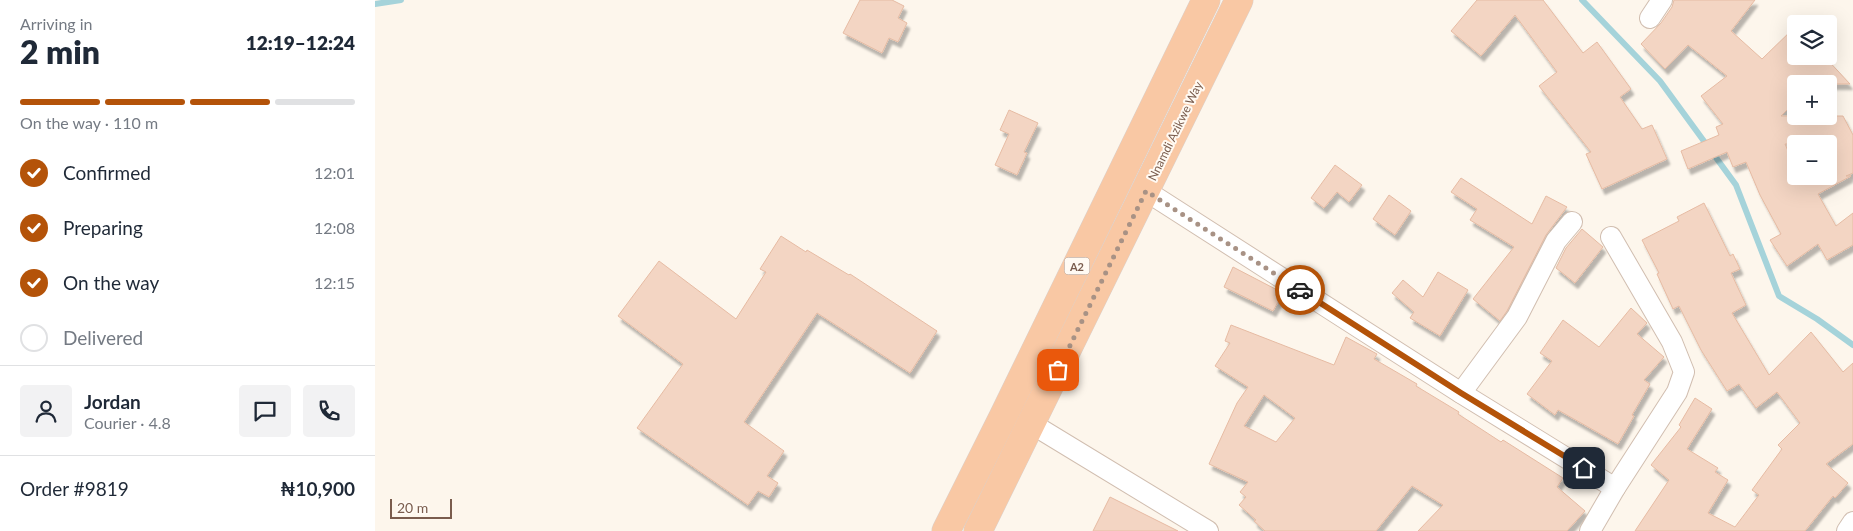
<!DOCTYPE html>
<meta charset="utf-8">
<style>
body{margin:0;font-family:Lato,sans-serif;background:#f2f2f3;color:#1f2937;height:100vh;display:flex;flex-direction:column;font-size:19px;white-space:nowrap}
*{box-sizing:border-box;margin:0}
p{font-size:16px;color:#747a83}
.icon{flex:none;width:28px;height:28px;fill:none;stroke:currentColor;stroke-width:2;stroke-linecap:round;stroke-linejoin:round}
.map{position:relative;flex:1;overflow:hidden}
.drawer{display:flex;flex-direction:column;background:#fff;width:375px}
.drawer>*{flex:none}
.buttons{position:absolute;left:1412px;top:15px;display:grid;gap:10px}
.buttons a{display:grid;place-items:center;width:50px;height:50px;border-radius:5px;background:#fff;box-shadow:0 5px 20px #0002;font-size:25px}
.scale{position:absolute;left:15px;bottom:12px;width:62px;box-sizing:border-box;padding-left:5px;border:2px solid #7a5c4d;border-top:0;font-size:14px;line-height:18px;white-space:nowrap;color:#7a5c4d;-webkit-text-stroke:4px #fffaf3;paint-order:stroke}
.pin{position:absolute;display:grid;place-items:center;width:42px;height:42px;color:#fff;margin:-21px;border-radius:10px;box-shadow:0 2px 8px #0006}
.courier{position:absolute;display:grid;place-items:center;width:50px;height:50px;margin:-25px;border:4px solid #b45309;border-radius:50%;background:#fff;color:#222;box-shadow:0 1px 6px #0007}
.summary em{font-style:normal;font-weight:800}
.summary div{display:flex;flex-direction:column-reverse}
.summary{display:flex;align-items:center;justify-content:space-between;height:85px;padding:0 20px}
h1{font-size:32px;font-weight:800;line-height:38px}
.bar{display:grid;grid-template-columns:repeat(4,1fr);gap:8px 5px;align-content:center;height:60px;padding:0 20px}
.bar i{height:6px;border-radius:4px;background:#e0e1e3}
.bar .on{background:#b45309}
.bar p{grid-column:span 4}
.line{display:flex;align-items:center;gap:12px;padding:0 20px;border-top:1px solid #e0e1e3}
.line div{flex:1}
.round{display:grid;place-items:center;flex:none;width:52px;height:52px;border-radius:5px;background:#f2f2f3}
ol{padding:0 20px;list-style:none}
li{display:flex;align-items:center;gap:15px;height:55px}
li p{margin-inline-start:auto}
li .icon{padding:5px;border-radius:50%;background:#b45309;color:#fff;stroke-width:4}
li:last-child{color:#747a83}
li i{width:28px;height:28px;border:2px solid #e0e1e3;border-radius:50%}
main{display:flex;flex:1;min-height:0}
.map>svg:first-child{display:block}
.lines{fill:none;stroke-linecap:round;stroke-linejoin:round}
.stream{stroke:#a5d3da;stroke-width:6}
.building{fill:#f3d5c3;stroke:#e6bba3;fill-rule:evenodd;filter:url(#shadow)}
.minor-casing{stroke:#d1beb0;stroke-width:22}
.trunk-casing{stroke:#dad1cd;stroke-width:29}
.minor{stroke:#fff;stroke-width:20}
.trunk{stroke:#f9c8a4;stroke-width:28}
.done{stroke:#a89285;stroke-width:5;stroke-dasharray:0 9}
.route{stroke:#b45309;stroke-width:6}
.labels{text-anchor:middle;dominant-baseline:central;stroke-width:4;stroke-linejoin:round;paint-order:stroke}
.shield{fill:#fffaf3;stroke:#a28b7f;stroke-width:1}
.shield-label{font-size:11px;font-weight:bold;fill:#7a5c4d}
.street-label{font-size:12px;fill:#7a5c4d;stroke:#fffaf3}
</style>
<main>
<section class="drawer">
<div class="summary"><div><h1>2 min</h1><p>Arriving in</p></div><em>12:19–12:24</em></div>
<div class="bar"><i class="on"></i><i class="on"></i><i class="on"></i><i></i><p>On the way · 110 m</p></div>
<ol>
<li><svg class="icon" aria-label="check" viewBox="0 0 24 24"><path d="M5 12l5 5 9-10"/></svg>Confirmed<p>12:01</p></li>
<li><svg class="icon" aria-label="check" viewBox="0 0 24 24"><path d="M5 12l5 5 9-10"/></svg>Preparing<p>12:08</p></li>
<li><svg class="icon" aria-label="check" viewBox="0 0 24 24"><path d="M5 12l5 5 9-10"/></svg>On the way<p>12:15</p></li>
<li><i></i>Delivered</li>
</ol>
<div class="line" style="height:90px"><a class="round"><svg class="icon" aria-label="person" viewBox="0 0 24 24"><circle cx="12" cy="8" r="4"/><path d="M4 21q1-7 8-7t8 7"/></svg></a><div><b>Jordan</b><p>Courier · 4.8</p></div><a class="round"><svg class="icon" aria-label="chat" viewBox="0 0 24 24"><path d="M4 5h16v11H9l-5 4z"/></svg></a><a class="round"><svg class="icon" aria-label="phone" viewBox="0 0 24 24"><path d="M5 4h4l2 5-3 2q2 4 5 5l2-3 5 2v4C11 20 4 13 5 4z"/></svg></a></div>
<div class="line" style="height:65px"><div>Order #9819</div><b>₦10,900</b></div>
</section>
<div class="map">
<svg width="1478" height="531" viewBox="0 0 1478 531">
<defs>
<filter id="shadow"><feDropShadow dx="3" dy="5.5" stdDeviation="1" flood-color="#0004"/></filter>
</defs>
<rect width="100%" height="100%" fill="#fdf6ec"/>
<g class="lines">
<g class="stream">
<polyline points="1207,0 1285,81 1361,185 1404,296 1442,319 1478,345"/>
<polyline points="0,4 26,0"/>
</g>
</g>
<g class="building">
<polygon points="485,0 517,0 529,6 523,18 532,23 523,42 514,38 507,53 468,33"/>
<polygon points="1102,0 1168,0 1208,53 1222,42 1256,89 1245,97 1267,129 1277,125 1292,159 1227,189 1211,154 1216,152 1164,86 1182,72 1140,15 1106,56 1076,31"/>
<path d="M 1299,0 L 1380,0 L 1356,31 L 1387,59 L 1421,26 L 1421,56 L 1449,56 L 1475,84 L 1421,84 L 1421,101 L 1406,116 L 1468,116 L 1478,135 L 1478,173 L 1471,176 L 1476,176 L 1443,194 L 1461,226 L 1478,213 L 1478,245 L 1452,260 L 1443,244 L 1412,266 L 1395,240 L 1406,234 L 1385,195 L 1371,162 L 1358,167 L 1352,152 L 1313,169 L 1306,151 L 1344,135 L 1341,127 L 1348,124 L 1326,96 L 1352,76 L 1313,45 L 1290,69 L 1266,44 L 1286,23 L 1297,7 ZM 1410,144 L 1454,144 L 1454,164 L 1459,176 L 1421,176 L 1421,169 Z"/>
<polygon points="634,110 663,123 649,152 652,153 642,175 620,165 634,134 625,130"/>
<polygon points="960,165 987,185 974,202 962,192 949,208 936,198"/>
<polygon points="1086,178 1157,224 1171,196 1192,207 1171,235 1132,311 1125,321 1098,299 1139,247 1095,220 1102,209 1076,192"/>
<polygon points="1014,195 1036,211 1020,235 998,219"/>
<polygon points="1329,203 1355,256 1358,254 1365,269 1356,273 1371,305 1357,313 1394,375 1436,332 1468,372 1478,363 1478,444 1451,464 1473,483 1460,498 1458,496 1430,531 1260,531 1294,480 1276,465 1306,427 1304,425 1320,398 1337,409 1312,449 1343,468 1340,472 1353,480 1333,513 1360,527 1384,495 1377,490 1407,449 1403,445 1425,423 1402,392 1381,408 1364,384 1352,391 1326,350 1304,306 1298,309 1282,274 1284,273 1267,240 1304,221 1302,217"/>
<polygon points="1207,229 1228,247 1200,283 1181,268 1191,248"/>
<polygon points="406,236 431,252 432,250 474,275 475,274 562,331 535,373 442,313 369,422 409,451 392,476 403,483 394,497 383,491 373,505 262,428 308,364 243,316 284,261 361,319 391,272 385,269"/>
<polygon points="858,267 908,293 898,311 849,287"/>
<polygon points="1063,272 1093,290 1065,336 1035,318 1039,312 1017,293 1028,280 1048,297"/>
<polygon points="1256,308 1272,323 1262,334 1289,357 1269,380 1275,384 1257,415 1259,416 1243,444 1183,410 1180,415 1152,394 1177,361 1165,353 1188,320 1224,347"/>
<path d="M 856,325 L 959,365 L 971,337 L 1002,354 L 999,359 L 1042,384 L 1041,386 L 1084,412 L 1083,414 L 1126,442 L 1128,440 L 1188,478 L 1182,487 L 1210,511 L 1192,531 L 1043,531 L 1068,505 L 1037,486 L 1001,531 L 890,531 L 879,521 L 881,520 L 864,505 L 871,497 L 865,492 L 873,482 L 834,464 L 862,403 L 873,387 L 840,366 L 855,343 L 850,341 ZM 889,395 L 920,418 L 901,442 L 869,426 Z"/>
<polygon points="735,497 803,531 718,531"/>
</g>
<g class="lines">
<defs>
<g id="minor">
<polyline points="1275,18 1287,0"/>
<polyline points="771,191 1086,393 1240,488"/>
<polyline points="1086,393 1142,317 1181,241 1197,222"/>
<polyline points="657,424 833,531"/>
<polyline points="1215,531 1240,488 1302,392 1309,372 1297,342 1236,237"/>
<polyline points="1472,531 1478,522"/>
</g>
<g id="trunk">
<polyline points="571,531 628,417 831,0"/>
<polyline points="603,531 864,0"/>
</g>
</defs>
<use href="#minor" class="minor-casing"/>
<use href="#trunk" class="trunk-casing"/>
<use href="#minor" class="minor"/>
<use href="#trunk" class="trunk"/>
</g>
<g class="lines">
<polyline class="done" points="683,370 771,191 925,290"/>
<polyline class="route" points="925,290 1086,393 1209,468"/>
</g>
<g class="labels">
<rect class="shield" x="689.5" y="257.5" width="25" height="17" rx="4"/>
<g class="shield-label">
<text x="702" y="266">A2</text>
</g>
<g class="street-label">
<text transform="translate(800 131) rotate(-64)">Nnamdi Azikwe Way</text>
</g>
</g>
</svg>
<div class="buttons">
<a><svg class="icon" aria-label="layers" viewBox="0 0 24 24"><path d="M12 4l9 5-9 5-9-5zM3 14l9 5 9-5"/></svg></a>
<a>+</a>
<a>−</a>
</div>
<div class="scale">20 m</div>
<div class="pin" style="left:683px;top:370px;background:#ea580c"><svg class="icon" aria-label="bag" viewBox="0 0 24 24"><path d="M5 8h14l-1 12H6zM9 8a3 3 0 0 1 6 0"/></svg></div>
<div class="pin" style="left:1209px;top:468px;background:#1f2937"><svg class="icon" aria-label="home" viewBox="0 0 24 24"><path d="M3 11l9-7 9 7M6 9v11h12V9"/></svg></div>
<div class="courier" style="left:925px;top:290px"><svg class="icon" aria-label="car" viewBox="0 0 24 24"><path d="M5 17H2v-5l4-1 3-4h7l3 4 3 1v5h-3M9 17h6M6 11h13"/><circle cx="7" cy="17" r="2"/><circle cx="17" cy="17" r="2"/></svg></div>
</div>
</main>
